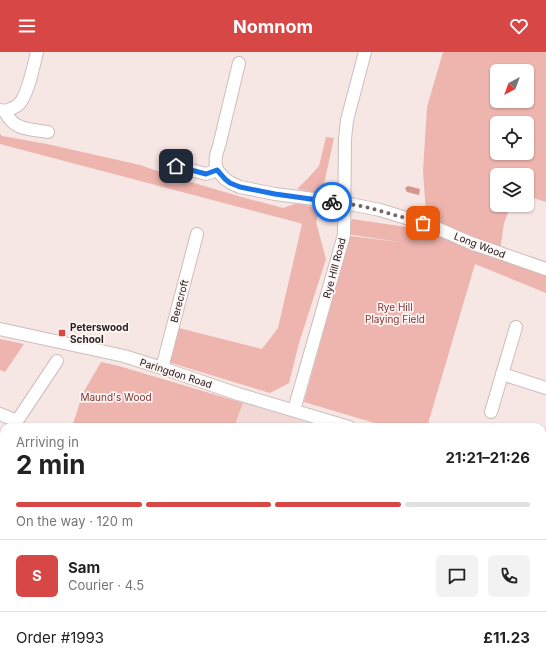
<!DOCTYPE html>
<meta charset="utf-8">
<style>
body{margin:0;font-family:Inter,sans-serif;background:#f2f2f2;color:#222;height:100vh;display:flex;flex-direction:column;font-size:15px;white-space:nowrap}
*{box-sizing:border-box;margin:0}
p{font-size:13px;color:#767676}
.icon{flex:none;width:22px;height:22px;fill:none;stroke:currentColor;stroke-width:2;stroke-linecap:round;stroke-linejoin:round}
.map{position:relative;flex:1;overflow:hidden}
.side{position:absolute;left:0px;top:371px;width:546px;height:248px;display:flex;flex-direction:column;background:#fff;border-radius:12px 12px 0 0;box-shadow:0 1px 3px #0004}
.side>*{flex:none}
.needle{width:26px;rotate:221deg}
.controls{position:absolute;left:490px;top:12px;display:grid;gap:8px}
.controls a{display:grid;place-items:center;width:44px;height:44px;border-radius:6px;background:#fff;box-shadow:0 1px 3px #0004;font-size:20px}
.pin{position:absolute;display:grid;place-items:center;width:34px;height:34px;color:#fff;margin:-17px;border-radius:8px;box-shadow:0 2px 6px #0006}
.courier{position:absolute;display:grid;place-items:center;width:40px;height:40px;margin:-20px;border:3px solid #1a73e8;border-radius:50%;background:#fff;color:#222;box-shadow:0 1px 5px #0007}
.summary em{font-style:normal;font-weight:700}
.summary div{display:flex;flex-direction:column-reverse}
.summary{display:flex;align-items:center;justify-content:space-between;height:68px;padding:0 16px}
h1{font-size:26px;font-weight:700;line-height:30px}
.bar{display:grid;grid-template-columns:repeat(4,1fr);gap:6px 4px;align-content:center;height:48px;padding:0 16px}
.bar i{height:5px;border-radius:3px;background:#e0e0e0}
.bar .active{background:#d64745}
.bar p{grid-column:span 4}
.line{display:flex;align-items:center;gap:10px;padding:0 16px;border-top:1px solid #e0e0e0}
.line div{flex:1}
.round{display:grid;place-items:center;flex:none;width:42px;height:42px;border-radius:6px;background:#f2f2f2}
header{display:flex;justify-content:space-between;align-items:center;height:52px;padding:0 16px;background:#d64745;color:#fff;font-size:18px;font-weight:700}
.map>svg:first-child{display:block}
.built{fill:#f1d8d6}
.green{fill:#eeb4ae;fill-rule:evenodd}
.water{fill:#d6958f}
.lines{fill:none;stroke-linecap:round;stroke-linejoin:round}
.minor-casing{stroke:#cdbebc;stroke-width:14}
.minor{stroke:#fff;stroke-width:12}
.done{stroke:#6f6665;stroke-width:4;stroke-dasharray:0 7.2}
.route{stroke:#1a73e8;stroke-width:5}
.poi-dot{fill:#d64745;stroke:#fef5f4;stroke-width:1.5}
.labels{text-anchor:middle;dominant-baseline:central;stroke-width:3.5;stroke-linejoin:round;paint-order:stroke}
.street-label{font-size:10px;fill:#262120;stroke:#fef5f4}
.park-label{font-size:10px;fill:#81322f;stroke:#fef5f4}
.poi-label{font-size:10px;font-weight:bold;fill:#262120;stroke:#fef5f4;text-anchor:start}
</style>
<header><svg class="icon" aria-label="menu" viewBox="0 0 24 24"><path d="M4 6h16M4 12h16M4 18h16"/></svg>Nomnom<svg class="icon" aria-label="heart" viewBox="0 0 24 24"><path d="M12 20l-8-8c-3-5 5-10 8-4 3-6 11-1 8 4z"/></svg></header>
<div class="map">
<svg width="546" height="619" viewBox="0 0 546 619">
<rect width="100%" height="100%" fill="#f6e6e4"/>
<g class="built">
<polygon points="243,351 286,363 322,375 234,375"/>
<polygon points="0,597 4,599 4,615 35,615 43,619 0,619"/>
<polygon points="138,615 344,615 343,619 136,619"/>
</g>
<g class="green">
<path d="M 443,0 L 546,0 L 546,150 L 527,144 L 527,123 L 497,123 L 497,153 L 511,153 L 504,171 L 500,199 L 546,216 L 546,241 L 475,212 L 427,375 L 388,375 L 304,350 L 350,184 L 399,190 L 347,182 L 352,167 L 413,176 L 426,162 L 423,119 L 427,55 ZM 497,19 L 527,19 L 527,49 L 497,49 ZM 497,71 L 527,71 L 527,101 L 497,101 Z"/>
<polygon points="0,82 2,84 47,92 140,113 184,128 245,146 283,156 298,151 298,152 298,151 320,157 316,170 326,207 299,291 289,331 270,341 168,310 179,276 262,297 278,276 302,172 296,170 0,92"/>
<polygon points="326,85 334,86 324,132 318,141 297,137 311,123 319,114"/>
<polygon points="0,287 24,292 5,320 0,318"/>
<polygon points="101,310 119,314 243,351 234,375 72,375 83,341"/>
<polygon points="4,569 4,599 0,597 0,579"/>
<polygon points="35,615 138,615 136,619 43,619"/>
<polygon points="243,615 303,615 302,619 254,619"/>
<polygon points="352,615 370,615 369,618 368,619 354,619"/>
</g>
<polygon class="water" points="408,134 420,137 419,143 407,140 405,136"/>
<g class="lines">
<defs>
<g id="minor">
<path d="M 0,58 L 5,59 C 13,78 29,77 48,80"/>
<path d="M 5,59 C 10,57 15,56 19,52 C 28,43 34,12 37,0"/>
<polyline points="176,114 206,122 217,118 225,127 231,131 240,135 275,142 345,151 380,158 432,174 471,191 546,217"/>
<path d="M 217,118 C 214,109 216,102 219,94 L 239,11"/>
<polyline points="0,277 124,304 162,316 238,342 349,375"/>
<polyline points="162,316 197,182"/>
<polyline points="502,322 546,336"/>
<polyline points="294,358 344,183 345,87 347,68 365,0"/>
<polyline points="491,360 516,275"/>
<polyline points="0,362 17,369"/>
<polyline points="17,375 17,369 57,309"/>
<polyline points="542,434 546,436"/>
<polyline points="0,458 4,452"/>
<polyline points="542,510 546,511"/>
<polyline points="436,619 437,615"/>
</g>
</defs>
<use href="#minor" class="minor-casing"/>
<use href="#minor" class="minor"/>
</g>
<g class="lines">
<polyline class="done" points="332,150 345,151 370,156 423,171"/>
<polyline class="route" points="176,114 206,122 217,118 225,127 230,131 240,135 275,142 332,150"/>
</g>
<rect class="poi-dot" x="58" y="277" width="8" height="8" rx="2"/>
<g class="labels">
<g class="street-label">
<text transform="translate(480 193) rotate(21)">Long Wood</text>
<text transform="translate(334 216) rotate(-75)">Rye Hill Road</text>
<text transform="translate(179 249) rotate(-75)">Berecroft</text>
<text transform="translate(176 321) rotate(18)">Paringdon Road</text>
</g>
<g class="park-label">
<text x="395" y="255">Rye Hill<tspan x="395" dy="12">Playing Field</tspan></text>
<text x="116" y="345">Maund's Wood</text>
</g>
<g class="poi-label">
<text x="70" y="275">Peterswood<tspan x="70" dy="12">School</tspan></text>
</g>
</g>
</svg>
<div class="controls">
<a><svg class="needle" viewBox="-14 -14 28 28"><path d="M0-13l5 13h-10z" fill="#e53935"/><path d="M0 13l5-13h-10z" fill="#767676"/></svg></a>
<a><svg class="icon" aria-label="locate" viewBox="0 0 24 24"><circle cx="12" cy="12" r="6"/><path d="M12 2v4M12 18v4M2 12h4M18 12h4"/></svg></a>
<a><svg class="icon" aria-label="layers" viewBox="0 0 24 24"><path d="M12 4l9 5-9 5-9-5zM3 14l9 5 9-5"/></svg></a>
</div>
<div class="pin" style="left:423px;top:171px;background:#ea580c"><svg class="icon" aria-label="bag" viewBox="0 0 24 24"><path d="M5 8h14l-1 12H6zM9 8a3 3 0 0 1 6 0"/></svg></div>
<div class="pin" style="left:176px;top:114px;background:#1f2937"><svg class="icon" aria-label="home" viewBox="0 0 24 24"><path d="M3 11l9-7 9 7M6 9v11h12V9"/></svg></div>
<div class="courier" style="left:332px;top:150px"><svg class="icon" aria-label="bike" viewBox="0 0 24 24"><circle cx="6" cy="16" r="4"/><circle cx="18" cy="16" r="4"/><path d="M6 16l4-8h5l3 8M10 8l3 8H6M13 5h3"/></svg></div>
<section class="side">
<div class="summary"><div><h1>2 min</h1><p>Arriving in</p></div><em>21:21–21:26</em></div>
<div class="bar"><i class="active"></i><i class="active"></i><i class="active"></i><i></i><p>On the way · 120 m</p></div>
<div class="line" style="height:72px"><b class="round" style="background:#d64745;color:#fff">S</b><div><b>Sam</b><p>Courier · 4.5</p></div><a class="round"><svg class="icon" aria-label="chat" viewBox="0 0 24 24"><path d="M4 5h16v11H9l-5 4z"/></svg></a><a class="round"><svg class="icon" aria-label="phone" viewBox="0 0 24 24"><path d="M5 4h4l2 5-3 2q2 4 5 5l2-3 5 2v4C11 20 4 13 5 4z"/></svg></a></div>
<div class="line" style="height:52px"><div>Order #1993</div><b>£11.23</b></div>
</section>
</div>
